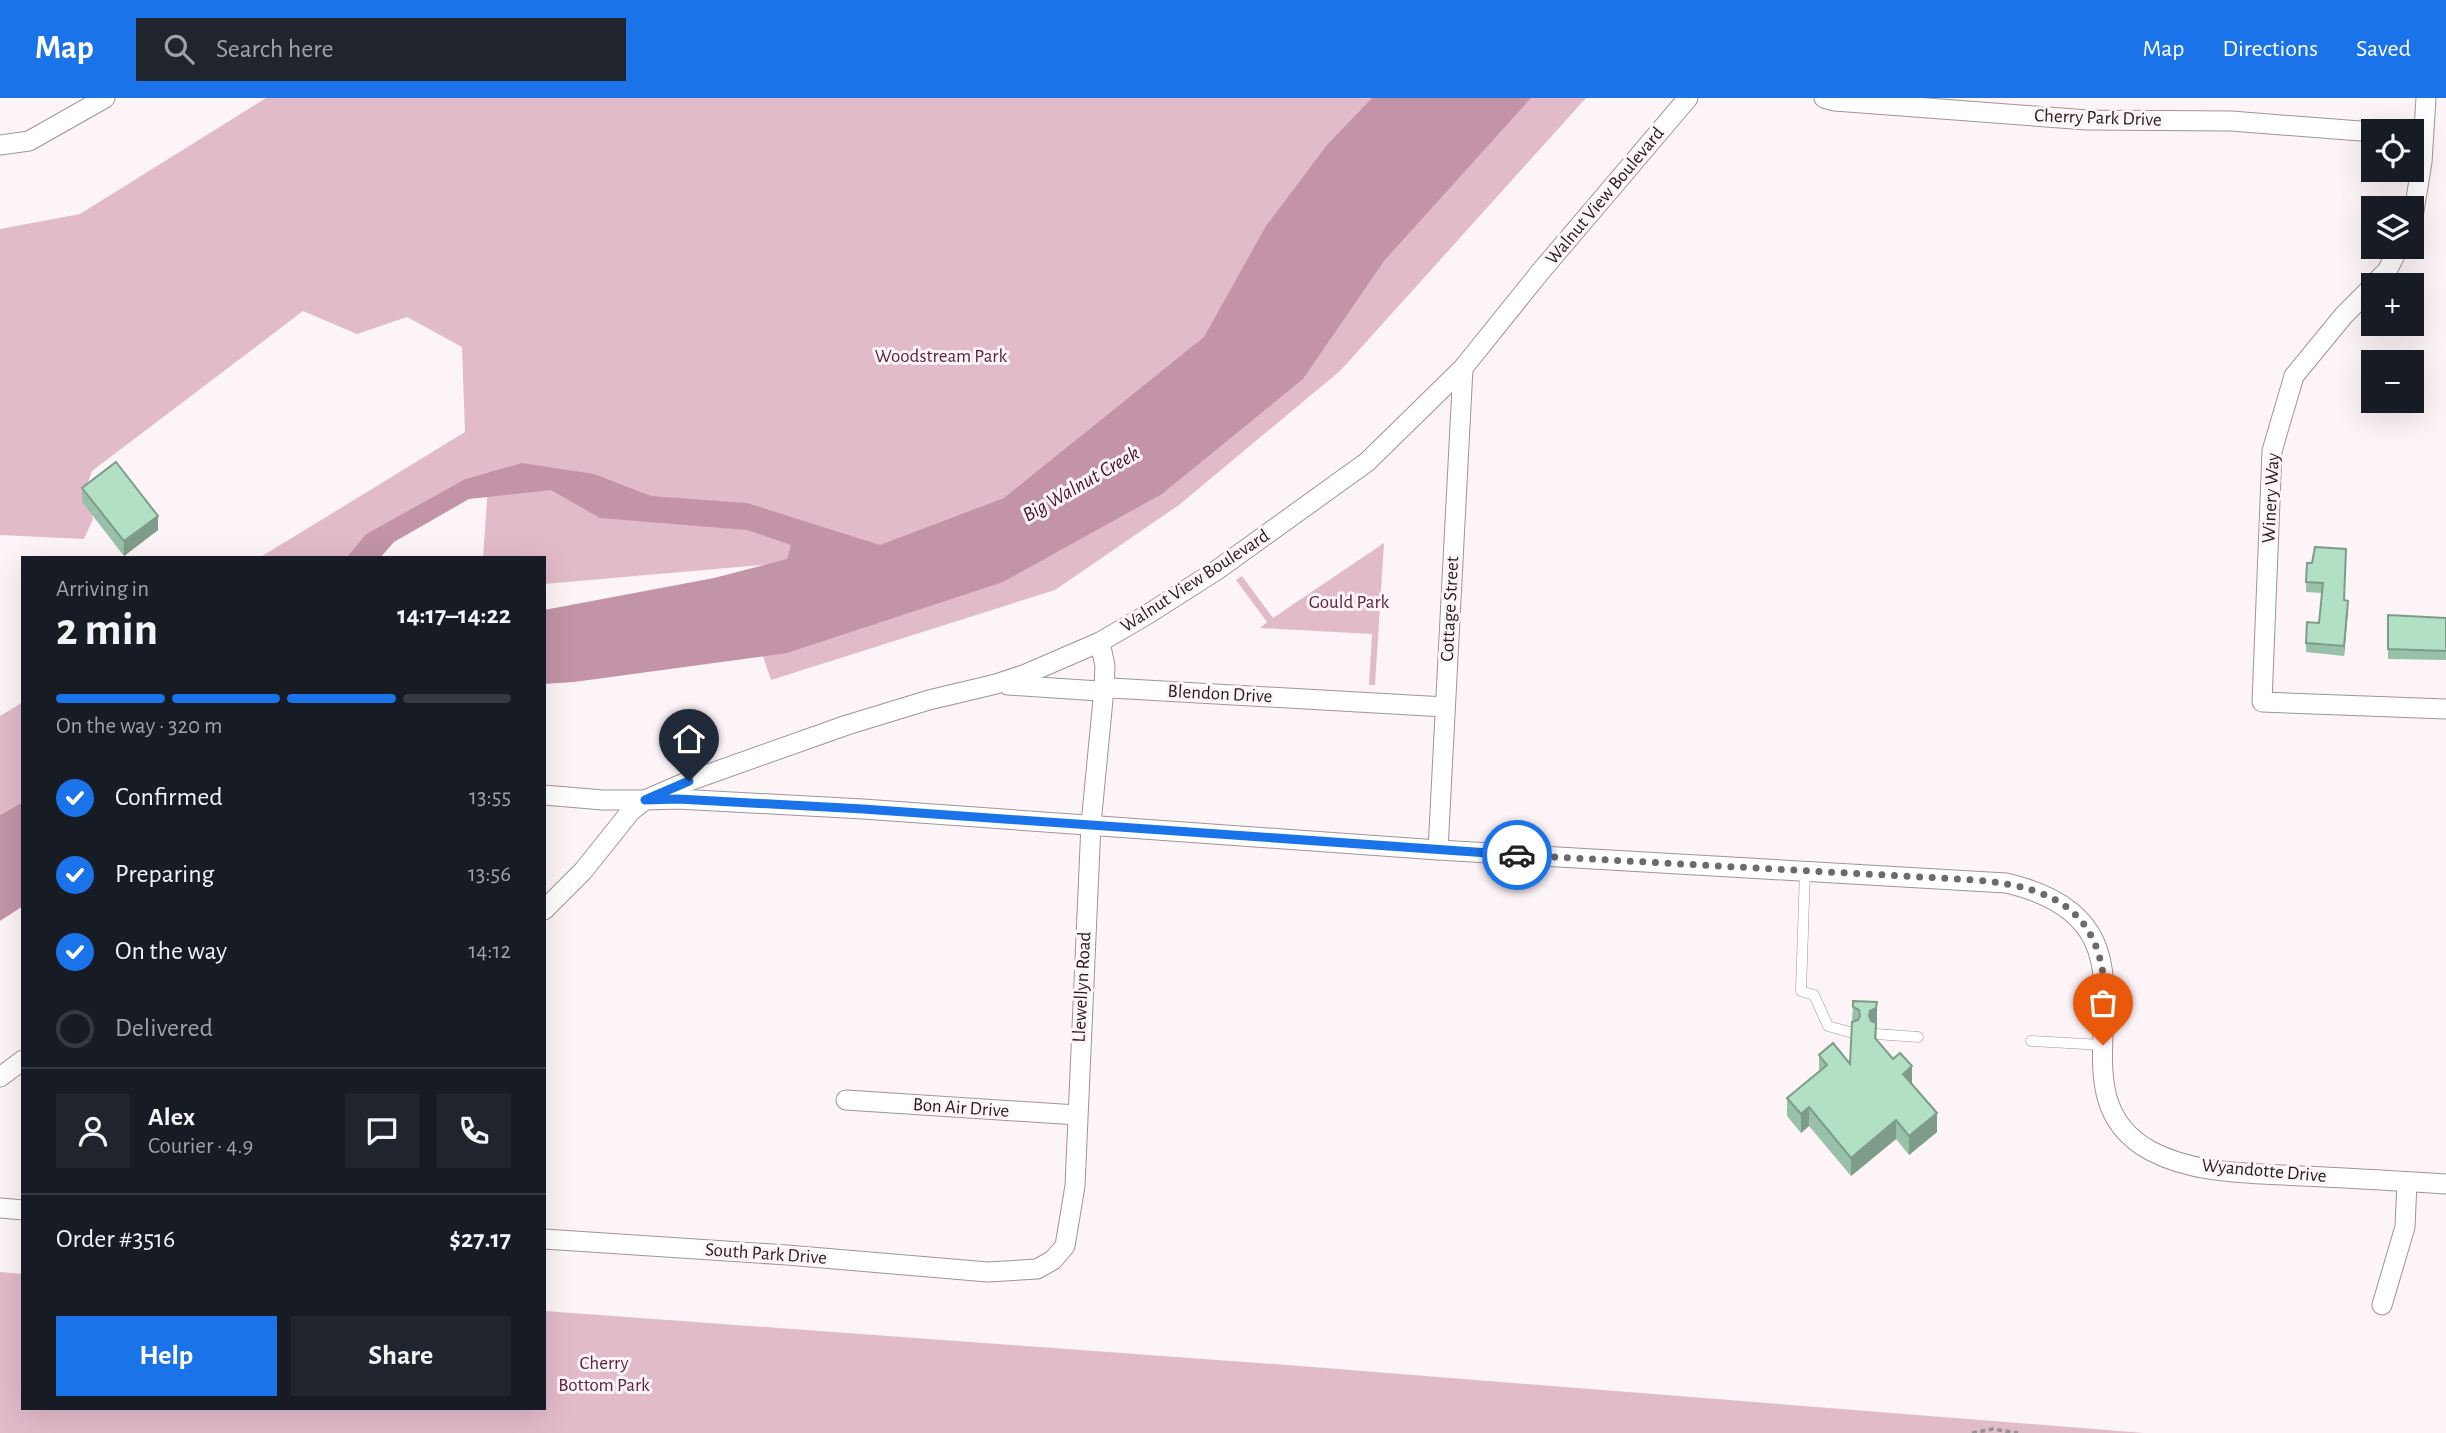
<!DOCTYPE html>
<meta charset="utf-8">
<style>
body{margin:0;font-family:"Alegreya Sans",sans-serif;background:#20242c;color:#f1f3f6;height:100vh;display:flex;flex-direction:column;font-size:26px;white-space:nowrap}
*{box-sizing:border-box;margin:0}
p{font-size:23px;color:#9ea1a6}
.icon{flex:none;width:38px;height:38px;fill:none;stroke:currentColor;stroke-width:2;stroke-linecap:round;stroke-linejoin:round}
.map{position:relative;flex:1;overflow:hidden}
.side{position:absolute;left:21px;top:458px;width:525px;height:854px;display:flex;flex-direction:column;background:#171b24;border-radius:0px;box-shadow:0 7px 28px #0002}
.side>*{flex:none}
.fabs{position:absolute;left:2361px;top:21px;display:grid;gap:14px}
.fabs a{display:grid;place-items:center;width:63px;height:63px;border-radius:0px;background:#171b24;box-shadow:0 7px 28px #0002;font-size:35px}
.pin{position:absolute;display:grid;place-items:center;width:60px;height:60px;color:#fff;margin:-72px -30px;border-radius:50% 50% 50% 0;rotate:-45deg;box-shadow:0 0 7px #0007}
.pin .icon{rotate:45deg}
.courier{position:absolute;display:grid;place-items:center;width:70px;height:70px;margin:-35px;border:5px solid #1a73e8;border-radius:50%;background:#fff;color:#222;box-shadow:0 2px 9px #0007}
.overview em{font-style:normal;font-weight:700}
.overview div{display:flex;flex-direction:column-reverse}
.overview{display:flex;align-items:center;justify-content:space-between;height:119px;padding:0 35px}
h1{font-size:46px;font-weight:700;line-height:52px}
.bar{display:grid;grid-template-columns:repeat(4,1fr);gap:10px 7px;align-content:center;height:84px;padding:0 35px}
.bar i{height:9px;border-radius:5px;background:#363941}
.bar .active{background:#1a73e8}
.bar p{grid-column:span 4}
.line{display:flex;align-items:center;gap:18px;padding:0 35px;border-top:2px solid #363941}
.line div{flex:1}
.round{display:grid;place-items:center;flex:none;width:74px;height:74px;border-radius:0px;background:#20242c}
ol{padding:0 35px;list-style:none}
li{display:flex;align-items:center;gap:21px;height:77px}
li p{margin-inline-start:auto}
li .icon{padding:7px;border-radius:50%;background:#1a73e8;color:#fff;stroke-width:4}
li:last-child{color:#9ea1a6}
li i{width:38px;height:38px;border:4px solid #363941;border-radius:50%}
.cta{display:flex;gap:14px;margin-top:auto;padding:14px 35px}
.cta a{flex:1;height:80px;border-radius:0px;background:#1a73e8;color:#fff;font-size:28px;font-weight:700;line-height:80px;text-align:center}
.cta a+a{background:#20242c;color:#f1f3f6}
header{display:flex;align-items:center;gap:42px;box-sizing:border-box;height:98px;padding:0 35px;background:#1a73e8;color:#fff}
header strong{font-size:33px}
nav{display:flex;gap:38px;margin-inline-start:auto;font-size:24px}
.search{width:490px;height:63px;background:#20242c;display:flex;align-items:center;gap:18px;box-sizing:border-box;padding:0 24px;border-radius:0px;color:#9ea1a6;font-size:26px}
.map>svg:first-child{display:block}
.green{fill:#e2bbca}
.water{fill:#c394a7}
.lines{fill:none;stroke-linecap:round;stroke-linejoin:round}
.service-casing{stroke:#a19398;stroke-width:11}
.minor-casing{stroke:#a19398;stroke-width:21}
.path{stroke:#979092;stroke-width:3.5;stroke-dasharray:5 3.5;stroke-linecap:butt}
.service{stroke:#fff;stroke-width:10}
.minor{stroke:#fff;stroke-width:19}
.wall{fill:#99c1a9}
.shaded-wall{fill:#7d9d8a}
.building{fill:#b2e0c5;stroke:#7d9d8a;stroke-width:2}
.done{stroke:#6f696b;stroke-width:7;stroke-dasharray:0 12.6}
.route{stroke:#1a73e8;stroke-width:9}
.labels{text-anchor:middle;dominant-baseline:central;stroke-width:6;stroke-linejoin:round;paint-order:stroke}
.street-label{font-size:19px;fill:#231e20;stroke:#fdf4f7}
.park-label{font-size:19px;fill:#5c223e;stroke:#fdf4f7}
.water-label{font-size:21px;font-style:italic;fill:#4c132f;stroke:#fdf4f7}
</style>
<header>
<strong>Map</strong>
<div class="search"><svg class="icon" aria-label="search" viewBox="0 0 24 24"><circle cx="10" cy="10" r="6"/><path d="M15 15l6 6"/></svg>Search here</div>
<nav><a>Map</a><a>Directions</a><a>Saved</a></nav>
</header>
<div class="map">
<svg width="2446" height="1335" viewBox="0 0 2446 1335">
<rect width="100%" height="100%" fill="#fdf4f7"/>
<g class="green">
<polygon points="266,0 1586,0 1340,273 1179,407 1055,492 771,582 741,494 784,465 544,486 544,460 483,460 489,374 465,381 366,436 346,460 259,460 465,334 462,249 407,219 357,236 303,213 92,373 86,390 93,421 84,441 0,437 0,131 80,116"/>
<polygon points="1384,445 1375,587 1369,587 1372,536 1260,530 1267,524 1236,482 1242,478 1273,520"/>
<polygon points="23,604 23,704 0,717 0,618"/>
<polygon points="0,1174 23,1176 23,1311 544,1311 544,1213 1300,1268 2144,1335 0,1335"/>
</g>
<g class="water">
<polygon points="1372,0 1531,0 1384,163 1303,281 1162,396 1003,484 787,555 574,584 544,586 544,512 714,480 787,461 791,447 747,432 600,420 551,392 469,401 394,444 380,460 346,460 366,436 465,381 522,365 594,376 651,398 747,405 880,447 1004,400 1204,239 1266,128 1327,47"/>
<polygon points="23,704 23,808 0,823 0,717"/>
</g>
<g class="lines">
<defs>
<g id="service">
<polyline points="1805,773 1801,893 1814,897 1828,928 1853,935"/>
<polyline points="1876,936 1918,939"/>
<polyline points="2031,943 2103,947"/>
</g>
<g id="minor">
<polyline points="1824,0 1835,3 2087,22 2231,23 2373,34"/>
<polyline points="0,47 29,43 105,0"/>
<polyline points="2412,125 2422,64 2426,0"/>
<polyline points="2373,187 2387,173 2399,149"/>
<polyline points="2373,188 2344,217 2294,278 2272,353 2262,604 2446,611"/>
<polyline points="1008,587 1099,593 1111,590 1445,609"/>
<polyline points="544,697 603,702 645,702 689,683 847,627 929,602 996,586 1026,576 1100,544 1148,516 1217,472 1367,364 1463,270 1541,173 1688,0"/>
<polyline points="1438,752 1463,270"/>
<path d="M 544,812 L 583,773 L 631,713 L 645,702 L 678,701 L 863,711 L 1438,752 L 2006,785 C 2191,827 2034,990 2151,1053 C 2196,1077 2253,1075 2302,1078 C 2350,1080 2398,1083 2446,1086"/>
<polyline points="0,979 23,962"/>
<polyline points="846,1002 1077,1017"/>
<polyline points="0,1110 23,1112"/>
<polyline points="544,1141 787,1157 988,1174 1037,1171 1053,1162 1065,1148 1075,1088 1091,726 1104,591 1105,568 1100,544"/>
<polyline points="2382,1207 2405,1129 2407,1084"/>
</g>
</defs>
<use href="#service" class="service-casing"/>
<use href="#minor" class="minor-casing"/>
<polyline class="path" points="1972,1335 1993,1331 2018,1335"/>
<use href="#service" class="service"/>
<use href="#minor" class="minor"/>
</g>
<g class="wall">
<polygon points="82,390 158,432 124,458 82,404"/>
<polygon points="2307,465 2344,502 2348,512 2344,558 2306,554 2306,545 2319,525 2322,495 2306,494"/>
<polygon points="2388,517 2446,520 2446,562 2388,561"/>
<polygon points="1853,903 1877,922 1876,941 1912,985 1937,1034 1909,1057 1896,1041 1851,1078 1809,1028 1801,1035 1787,1018 1787,1000 1819,973 1819,957 1850,966"/>
</g>
<g class="shaded-wall">
<polygon points="158,418 158,432 124,458 124,443"/>
<polygon points="2348,503 2348,512 2344,558 2344,548"/>
<polygon points="1877,904 1877,922 1876,943 1869,918 1870,913"/>
<polygon points="1912,968 1912,987 1903,976"/>
<polygon points="1809,1009 1809,1028 1801,1035 1801,1016"/>
<polygon points="1937,1015 1937,1034 1909,1057 1909,1038"/>
<polygon points="1896,1022 1896,1041 1851,1078 1851,1060"/>
</g>
<g class="building">
<polygon points="116,364 158,418 124,443 82,390"/>
<polygon points="2315,449 2346,451 2344,502 2348,503 2344,548 2306,545 2307,524 2319,525 2323,485 2306,484 2307,465 2312,465"/>
<polygon points="2388,517 2446,520 2446,553 2388,551"/>
<polygon points="1853,903 1877,904 1876,910 1870,913 1869,918 1871,923 1876,925 1875,940 1893,961 1900,955 1912,968 1903,976 1937,1015 1909,1038 1896,1022 1851,1060 1809,1009 1801,1016 1787,1000 1827,967 1819,957 1833,945 1850,966 1852,924 1858,922 1860,918 1859,912 1853,909"/>
</g>
<g class="lines">
<path class="done" d="M 1517,757 L 1976,782 C 2053,789 2102,812 2105,898 C 2106,914 2104,931 2103,947"/>
<polyline class="route" points="689,683 645,702 678,701 863,711 1517,757"/>
</g>
<g class="labels">
<g class="street-label">
<text transform="translate(2098 20) rotate(2)">Cherry Park Drive</text>
<text transform="translate(1605 98) rotate(-50)">Walnut View Boulevard</text>
<text transform="translate(2271 400) rotate(-87)">Winery Way</text>
<text transform="translate(1195 483) rotate(-33)">Walnut View Boulevard</text>
<text transform="translate(1450 511) rotate(-87)">Cottage Street</text>
<text transform="translate(1220 596) rotate(3)">Blendon Drive</text>
<text transform="translate(1082 889) rotate(-87)">Llewellyn Road</text>
<text transform="translate(961 1010) rotate(4)">Bon Air Drive</text>
<text transform="translate(2264 1073) rotate(5)">Wyandotte Drive</text>
<text transform="translate(766 1156) rotate(4)">South Park Drive</text>
</g>
<g class="park-label">
<text x="941" y="258">Woodstream Park</text>
<text x="1349" y="504">Gould Park</text>
<text x="604" y="1265">Cherry<tspan x="604" dy="22">Bottom Park</tspan></text>
</g>
<g class="water-label">
<text transform="translate(1081 386) rotate(-30)">Big Walnut Creek</text>
</g>
</g>
</svg>
<div class="fabs">
<a><svg class="icon" aria-label="locate" viewBox="0 0 24 24"><circle cx="12" cy="12" r="6"/><path d="M12 2v4M12 18v4M2 12h4M18 12h4"/></svg></a>
<a><svg class="icon" aria-label="layers" viewBox="0 0 24 24"><path d="M12 4l9 5-9 5-9-5zM3 14l9 5 9-5"/></svg></a>
<a>+</a>
<a>−</a>
</div>
<div class="pin" style="left:2103px;top:947px;background:#ea580c"><svg class="icon" aria-label="bag" viewBox="0 0 24 24"><path d="M5 8h14l-1 12H6zM9 8a3 3 0 0 1 6 0"/></svg></div>
<div class="pin" style="left:689px;top:683px;background:#1f2937"><svg class="icon" aria-label="home" viewBox="0 0 24 24"><path d="M3 11l9-7 9 7M6 9v11h12V9"/></svg></div>
<div class="courier" style="left:1517px;top:757px"><svg class="icon" aria-label="car" viewBox="0 0 24 24"><path d="M5 17H2v-5l4-1 3-4h7l3 4 3 1v5h-3M9 17h6M6 11h13"/><circle cx="7" cy="17" r="2"/><circle cx="17" cy="17" r="2"/></svg></div>
<section class="side">
<div class="overview"><div><h1>2 min</h1><p>Arriving in</p></div><em>14:17–14:22</em></div>
<div class="bar"><i class="active"></i><i class="active"></i><i class="active"></i><i></i><p>On the way · 320 m</p></div>
<ol>
<li><svg class="icon" aria-label="check" viewBox="0 0 24 24"><path d="M5 12l5 5 9-10"/></svg>Confirmed<p>13:55</p></li>
<li><svg class="icon" aria-label="check" viewBox="0 0 24 24"><path d="M5 12l5 5 9-10"/></svg>Preparing<p>13:56</p></li>
<li><svg class="icon" aria-label="check" viewBox="0 0 24 24"><path d="M5 12l5 5 9-10"/></svg>On the way<p>14:12</p></li>
<li><i></i>Delivered</li>
</ol>
<div class="line" style="height:126px"><a class="round"><svg class="icon" aria-label="person" viewBox="0 0 24 24"><circle cx="12" cy="8" r="4"/><path d="M4 21q1-7 8-7t8 7"/></svg></a><div><b>Alex</b><p>Courier · 4.9</p></div><a class="round"><svg class="icon" aria-label="chat" viewBox="0 0 24 24"><path d="M4 5h16v11H9l-5 4z"/></svg></a><a class="round"><svg class="icon" aria-label="phone" viewBox="0 0 24 24"><path d="M5 4h4l2 5-3 2q2 4 5 5l2-3 5 2v4C11 20 4 13 5 4z"/></svg></a></div>
<div class="line" style="height:91px"><div>Order #3516</div><b>$27.17</b></div>
<div class="cta"><a>Help</a><a>Share</a></div>
</section>
</div>
